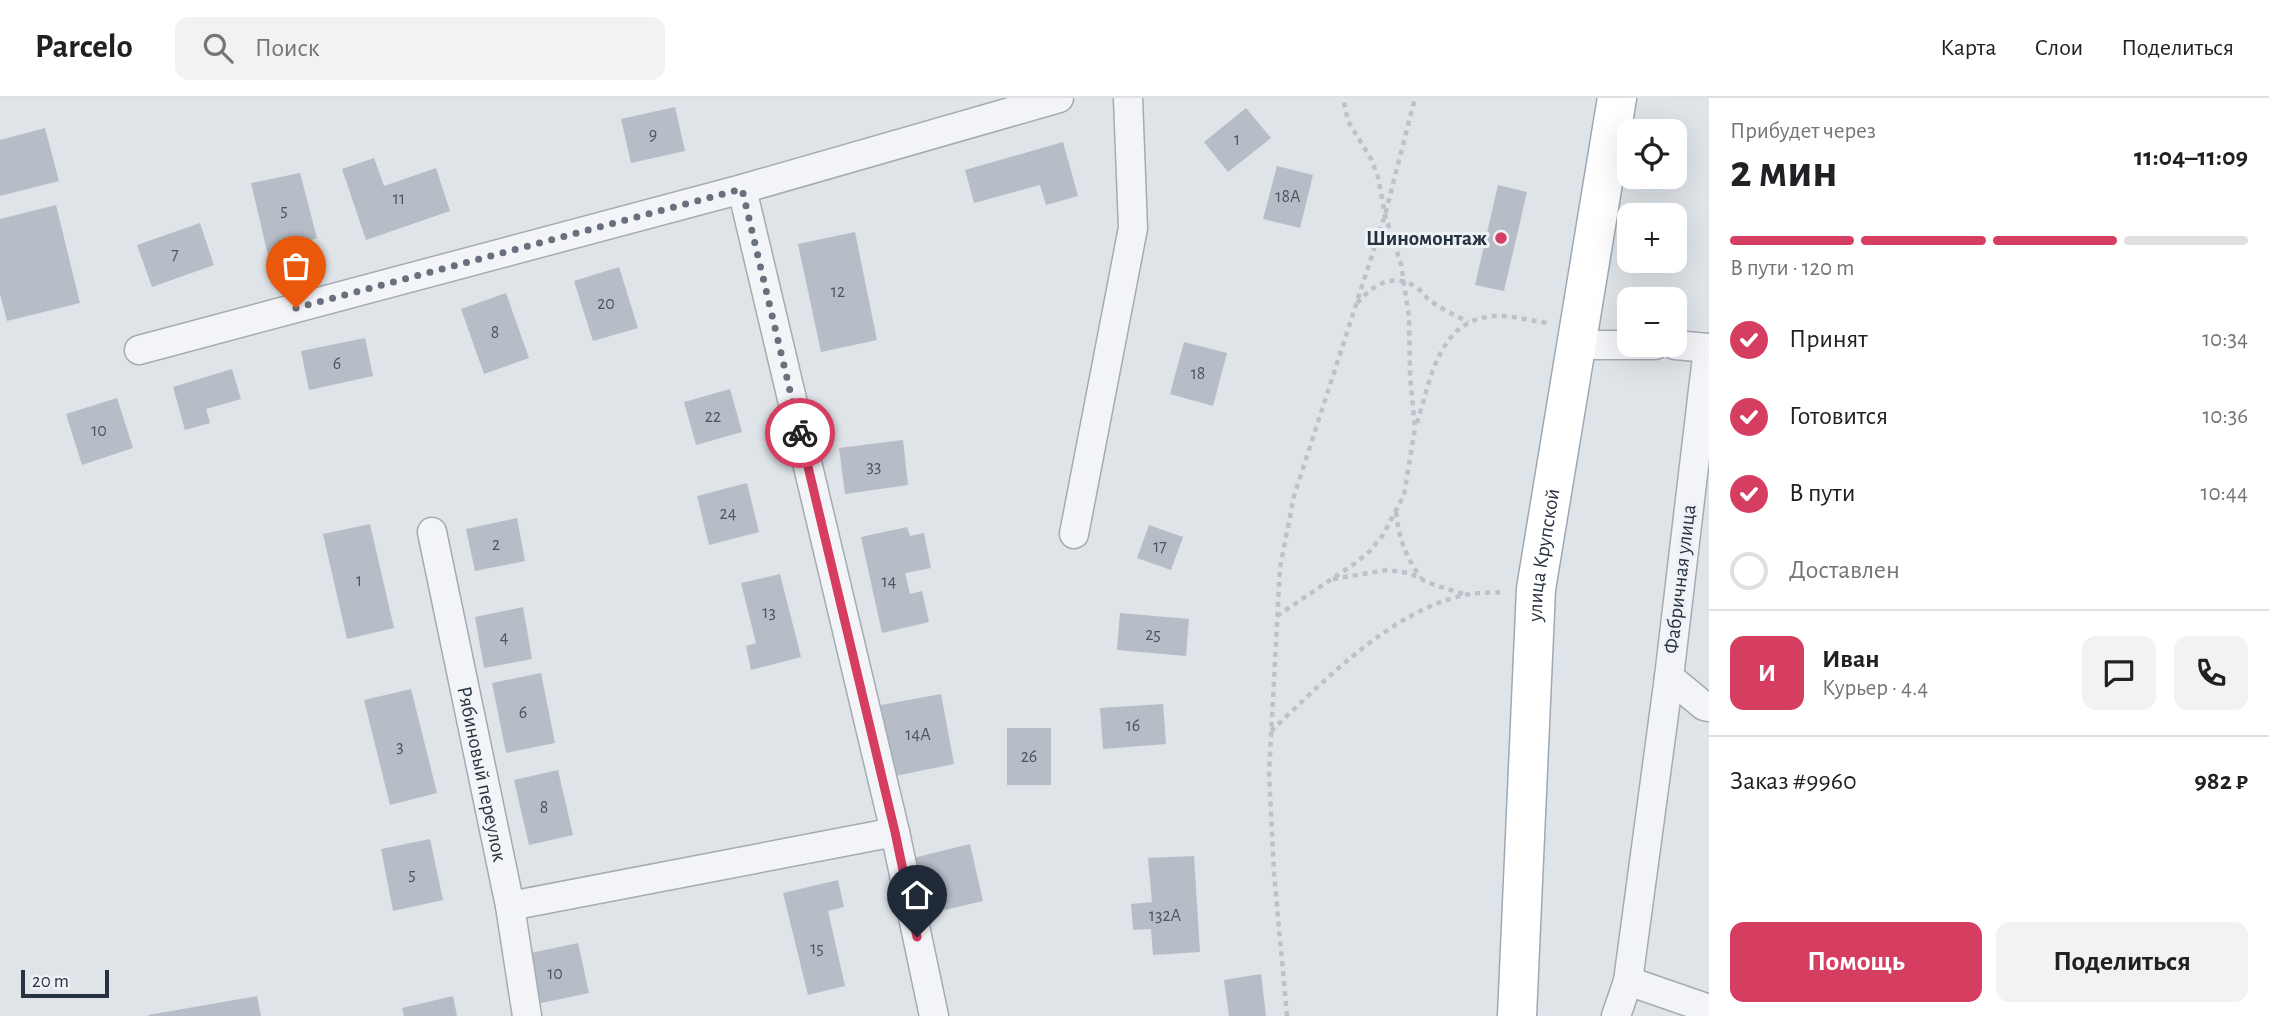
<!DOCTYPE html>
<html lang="ru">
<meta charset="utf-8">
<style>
body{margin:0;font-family:"Alegreya Sans",sans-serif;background:#f2f2f2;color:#202124;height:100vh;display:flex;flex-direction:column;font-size:26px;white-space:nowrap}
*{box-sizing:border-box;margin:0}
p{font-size:23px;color:#757577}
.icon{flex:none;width:38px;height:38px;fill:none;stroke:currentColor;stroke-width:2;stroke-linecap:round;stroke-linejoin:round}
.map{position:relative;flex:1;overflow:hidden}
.panel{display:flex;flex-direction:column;background:#fff;width:560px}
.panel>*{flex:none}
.buttons{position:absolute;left:1617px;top:21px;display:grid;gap:14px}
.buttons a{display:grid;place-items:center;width:70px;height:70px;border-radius:14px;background:#fff;box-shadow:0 7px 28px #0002;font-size:35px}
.scale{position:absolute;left:21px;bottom:18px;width:88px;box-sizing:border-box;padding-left:7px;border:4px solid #273241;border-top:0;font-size:19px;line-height:24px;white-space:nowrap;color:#273241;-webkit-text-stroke:5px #eef2f6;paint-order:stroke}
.pin{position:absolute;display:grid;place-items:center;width:60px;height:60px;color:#fff;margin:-72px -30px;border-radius:50% 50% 50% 0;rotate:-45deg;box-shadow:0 0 7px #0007}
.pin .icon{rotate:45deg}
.courier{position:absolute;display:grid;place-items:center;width:70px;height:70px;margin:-35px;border:5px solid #d53d61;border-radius:50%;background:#fff;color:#222;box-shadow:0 2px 9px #0007}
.overview em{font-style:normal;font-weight:700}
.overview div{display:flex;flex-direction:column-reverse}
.overview{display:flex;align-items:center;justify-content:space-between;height:119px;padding:0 21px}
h1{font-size:46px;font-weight:700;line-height:52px}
.bar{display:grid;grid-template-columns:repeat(4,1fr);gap:10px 7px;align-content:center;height:84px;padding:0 21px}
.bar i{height:9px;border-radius:5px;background:#e0e0e0}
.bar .selected{background:#d53d61}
.bar p{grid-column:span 4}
.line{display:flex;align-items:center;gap:18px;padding:0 21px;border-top:2px solid #e0e0e0}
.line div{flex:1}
.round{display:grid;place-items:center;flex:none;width:74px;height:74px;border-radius:14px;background:#f2f2f2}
ol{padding:0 21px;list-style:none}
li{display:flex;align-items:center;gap:21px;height:77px}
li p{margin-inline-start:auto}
li .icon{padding:7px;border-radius:50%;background:#d53d61;color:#fff;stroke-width:4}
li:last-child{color:#757577}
li i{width:38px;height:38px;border:4px solid #e0e0e0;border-radius:50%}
.button{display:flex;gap:14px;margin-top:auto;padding:14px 21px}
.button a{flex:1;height:80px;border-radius:14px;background:#d53d61;color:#fff;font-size:28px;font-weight:700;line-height:80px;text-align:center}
.button a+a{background:#f2f2f2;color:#202124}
header{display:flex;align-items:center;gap:42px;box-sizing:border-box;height:98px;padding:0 35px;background:#fff;border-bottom:2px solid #e0e0e0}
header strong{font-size:33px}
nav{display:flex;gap:38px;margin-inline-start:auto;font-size:24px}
.search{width:490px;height:63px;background:#f2f2f2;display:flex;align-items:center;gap:18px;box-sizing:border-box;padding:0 24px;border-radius:14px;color:#757577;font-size:26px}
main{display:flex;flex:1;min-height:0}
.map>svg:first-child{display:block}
.building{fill:#b6bdc6}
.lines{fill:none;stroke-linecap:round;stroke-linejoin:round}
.minor-casing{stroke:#a4abb3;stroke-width:31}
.primary-casing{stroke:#9da9b5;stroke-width:41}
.path{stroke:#bdc2c8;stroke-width:4.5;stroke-dasharray:5 5;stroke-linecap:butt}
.minor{stroke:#f2f4f7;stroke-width:28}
.primary{stroke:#fff;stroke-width:38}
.done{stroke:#67707c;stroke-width:7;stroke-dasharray:0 12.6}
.route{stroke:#d53d61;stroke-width:9}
.poi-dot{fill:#d53d61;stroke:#eef2f6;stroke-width:2.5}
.labels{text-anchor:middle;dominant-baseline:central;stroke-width:6;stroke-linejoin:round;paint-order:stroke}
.number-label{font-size:18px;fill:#4b5562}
.poi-label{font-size:21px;font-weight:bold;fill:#273241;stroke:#eef2f6;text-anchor:end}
.street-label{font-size:21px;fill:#273241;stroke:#eef2f6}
</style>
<header>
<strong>Parcelo</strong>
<div class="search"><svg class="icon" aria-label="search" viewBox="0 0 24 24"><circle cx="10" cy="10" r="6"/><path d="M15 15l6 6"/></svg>Поиск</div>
<nav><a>Карта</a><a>Слои</a><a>Поделиться</a></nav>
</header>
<main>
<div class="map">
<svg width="1709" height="918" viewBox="0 0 1709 918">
<rect width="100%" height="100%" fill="#dfe4e9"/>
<g class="building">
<polygon points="675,9 685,53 631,65 621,21"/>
<polygon points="1246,10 1271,40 1228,74 1204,44"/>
<polygon points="45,30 59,83 0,98 0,42"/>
<polygon points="1063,44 1078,98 1046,107 1040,87 974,105 965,72"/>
<polygon points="374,60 384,88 436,70 450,113 366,142 342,71"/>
<polygon points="1277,68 1313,77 1300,130 1263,121"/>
<polygon points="300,75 317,140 268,157 251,85"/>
<polygon points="1498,87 1527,94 1504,193 1475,187"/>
<polygon points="56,107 80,205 7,223 0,196 0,121"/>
<polygon points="200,125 214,167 152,189 137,147"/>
<polygon points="855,134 877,242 821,254 798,146"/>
<polygon points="619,169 638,230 593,243 574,183"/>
<polygon points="506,195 529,260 484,276 461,211"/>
<polygon points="365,240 373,278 309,292 301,253"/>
<polygon points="1184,244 1227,255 1213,308 1170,296"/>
<polygon points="232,271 241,301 206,311 210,325 185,332 173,289"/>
<polygon points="730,291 742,334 696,347 684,304"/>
<polygon points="117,300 133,350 82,367 66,316"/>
<polygon points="903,342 908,387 845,396 839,350"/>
<polygon points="747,385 759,434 709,447 697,398"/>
<polygon points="517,420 525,463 475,473 466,431"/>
<polygon points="370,426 394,530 347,541 323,436"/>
<polygon points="1149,427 1183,439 1171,472 1137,460"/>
<polygon points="907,429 910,438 924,435 931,470 905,475 910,496 922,493 929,524 882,535 861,439"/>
<polygon points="780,476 801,559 751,572 746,548 756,545 741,485"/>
<polygon points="523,509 532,561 484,570 475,519"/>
<polygon points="1120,515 1189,521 1186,558 1117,552"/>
<polygon points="541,575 555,645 506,655 492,585"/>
<polygon points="411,591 437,695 390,707 364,602"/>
<polygon points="941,596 954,666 895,678 881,607"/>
<polygon points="1163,606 1166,646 1103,651 1100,610"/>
<rect x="1007" y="630" width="44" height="57"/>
<polygon points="558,672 573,737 529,747 514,682"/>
<polygon points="430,741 443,802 393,813 381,751"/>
<polygon points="970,746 983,803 927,816 913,760"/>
<polygon points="1194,758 1200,854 1153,857 1151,831 1133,832 1131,806 1152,804 1148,760"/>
<polygon points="838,782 844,809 828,813 845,888 808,897 783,795"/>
<polygon points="578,845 589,895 532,907 521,857"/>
<polygon points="1261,876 1266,918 1229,918 1224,882"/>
<polygon points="257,898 261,918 149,918 148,917"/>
<polygon points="453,898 457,918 404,918 402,910"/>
</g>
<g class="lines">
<defs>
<g id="minor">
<polyline points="742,91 895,734 934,918"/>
<polyline points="1576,247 1655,247"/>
<polyline points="1675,247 1709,250"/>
<polyline points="1708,250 1669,579 1704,608 1709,609"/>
<polyline points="139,252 742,91 1059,0"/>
<path id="s1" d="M 432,434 L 510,808 L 527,918"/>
<polyline points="1074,436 1133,130 1128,0"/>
<polyline points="510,808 895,734"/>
<polyline points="1628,883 1709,911"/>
<polyline points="1616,918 1628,883 1669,579"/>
</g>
<g id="primary">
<path id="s2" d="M 1517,918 L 1536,491 L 1617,0"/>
</g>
</defs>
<use href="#minor" class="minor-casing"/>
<use href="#primary" class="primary-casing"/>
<g class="path">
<path d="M 1357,205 C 1374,187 1391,174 1416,189 C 1421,192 1424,197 1428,201 C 1440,210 1454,217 1468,224"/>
<path d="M 1417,325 C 1431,280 1439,218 1499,218 C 1515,218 1532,223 1548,225"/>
<path d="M 1396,414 C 1399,440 1405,458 1421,480"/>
<polyline points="1333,481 1387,472 1409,475 1429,485 1463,496"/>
<polyline points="1277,518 1354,466 1369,454 1383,437 1404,397 1415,330 1410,278 1409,219 1401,166 1385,117 1378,79 1371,61 1348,23 1343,0"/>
<path d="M 1271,633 C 1324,583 1389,515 1461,498 C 1474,494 1490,495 1503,494"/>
<polyline points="1287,918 1274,775 1269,675 1280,470 1294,398 1385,117 1415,0"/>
</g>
<use href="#minor" class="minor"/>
<use href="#primary" class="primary"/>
</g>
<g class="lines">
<polyline class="done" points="296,210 742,91 800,335"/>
<polyline class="route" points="800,335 895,734 917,839"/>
</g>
<circle class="poi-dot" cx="1501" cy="140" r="7"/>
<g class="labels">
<g class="number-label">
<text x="653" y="37">9</text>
<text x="1237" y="42">1</text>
<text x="1288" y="99">18А</text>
<text x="399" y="101">11</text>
<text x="284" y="113">5</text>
<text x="175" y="157">7</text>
<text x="838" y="194">12</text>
<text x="606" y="206">20</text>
<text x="495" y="235">8</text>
<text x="337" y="266">6</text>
<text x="1198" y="276">18</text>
<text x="713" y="319">22</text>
<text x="99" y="333">10</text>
<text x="874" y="369">33</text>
<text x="728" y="416">24</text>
<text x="496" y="447">2</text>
<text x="1160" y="449">17</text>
<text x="359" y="483">1</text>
<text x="889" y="484">14</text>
<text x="769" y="515">13</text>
<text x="1153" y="537">25</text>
<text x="504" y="540">4</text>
<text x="523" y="615">6</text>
<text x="1133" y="628">16</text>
<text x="918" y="637">14А</text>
<text x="400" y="649">3</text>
<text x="1029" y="659">26</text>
<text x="544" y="710">8</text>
<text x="412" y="777">5</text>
<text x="1165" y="818">132А</text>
<text x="817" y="851">15</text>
<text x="555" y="876">10</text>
</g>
<g class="poi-label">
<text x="1487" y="140">Шиномонтаж</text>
</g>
<g class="street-label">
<text stroke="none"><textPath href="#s2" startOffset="462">улица Крупской</textPath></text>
<text transform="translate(1680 481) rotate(-83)">Фабричная улица</text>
<text stroke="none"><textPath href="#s1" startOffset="247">Рябиновый переулок</textPath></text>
</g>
</g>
</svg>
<div class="buttons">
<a><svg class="icon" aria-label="locate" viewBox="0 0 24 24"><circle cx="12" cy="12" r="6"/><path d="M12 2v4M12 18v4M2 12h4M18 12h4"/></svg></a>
<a>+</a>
<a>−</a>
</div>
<div class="scale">20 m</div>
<div class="pin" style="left:296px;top:210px;background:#ea580c"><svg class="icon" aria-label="bag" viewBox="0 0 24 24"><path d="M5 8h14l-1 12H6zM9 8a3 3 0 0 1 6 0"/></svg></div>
<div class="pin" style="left:917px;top:839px;background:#1f2937"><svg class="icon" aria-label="home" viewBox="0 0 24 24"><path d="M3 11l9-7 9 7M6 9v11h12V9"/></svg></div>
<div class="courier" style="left:800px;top:335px"><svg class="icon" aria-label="bike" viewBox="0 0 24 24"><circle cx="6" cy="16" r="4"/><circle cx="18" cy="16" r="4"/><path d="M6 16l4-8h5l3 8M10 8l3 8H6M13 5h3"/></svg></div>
</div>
<section class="panel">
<div class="overview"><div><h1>2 мин</h1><p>Прибудет через</p></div><em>11:04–11:09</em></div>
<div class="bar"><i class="selected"></i><i class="selected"></i><i class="selected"></i><i></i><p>В пути · 120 m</p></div>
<ol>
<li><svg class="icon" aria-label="check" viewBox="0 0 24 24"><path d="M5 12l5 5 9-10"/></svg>Принят<p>10:34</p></li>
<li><svg class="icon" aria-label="check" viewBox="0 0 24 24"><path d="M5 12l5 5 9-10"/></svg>Готовится<p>10:36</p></li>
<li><svg class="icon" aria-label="check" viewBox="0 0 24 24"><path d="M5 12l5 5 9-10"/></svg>В пути<p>10:44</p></li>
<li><i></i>Доставлен</li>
</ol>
<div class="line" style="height:126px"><b class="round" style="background:#d53d61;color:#fff">И</b><div><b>Иван</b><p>Курьер · 4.4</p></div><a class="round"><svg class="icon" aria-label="chat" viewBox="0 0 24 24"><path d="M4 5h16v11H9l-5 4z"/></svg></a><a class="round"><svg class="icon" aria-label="phone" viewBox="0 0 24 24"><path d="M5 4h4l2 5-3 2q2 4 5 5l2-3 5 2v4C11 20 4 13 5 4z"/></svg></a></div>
<div class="line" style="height:91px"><div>Заказ #9960</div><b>982 ₽</b></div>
<div class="button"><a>Помощь</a><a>Поделиться</a></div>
</section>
</main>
